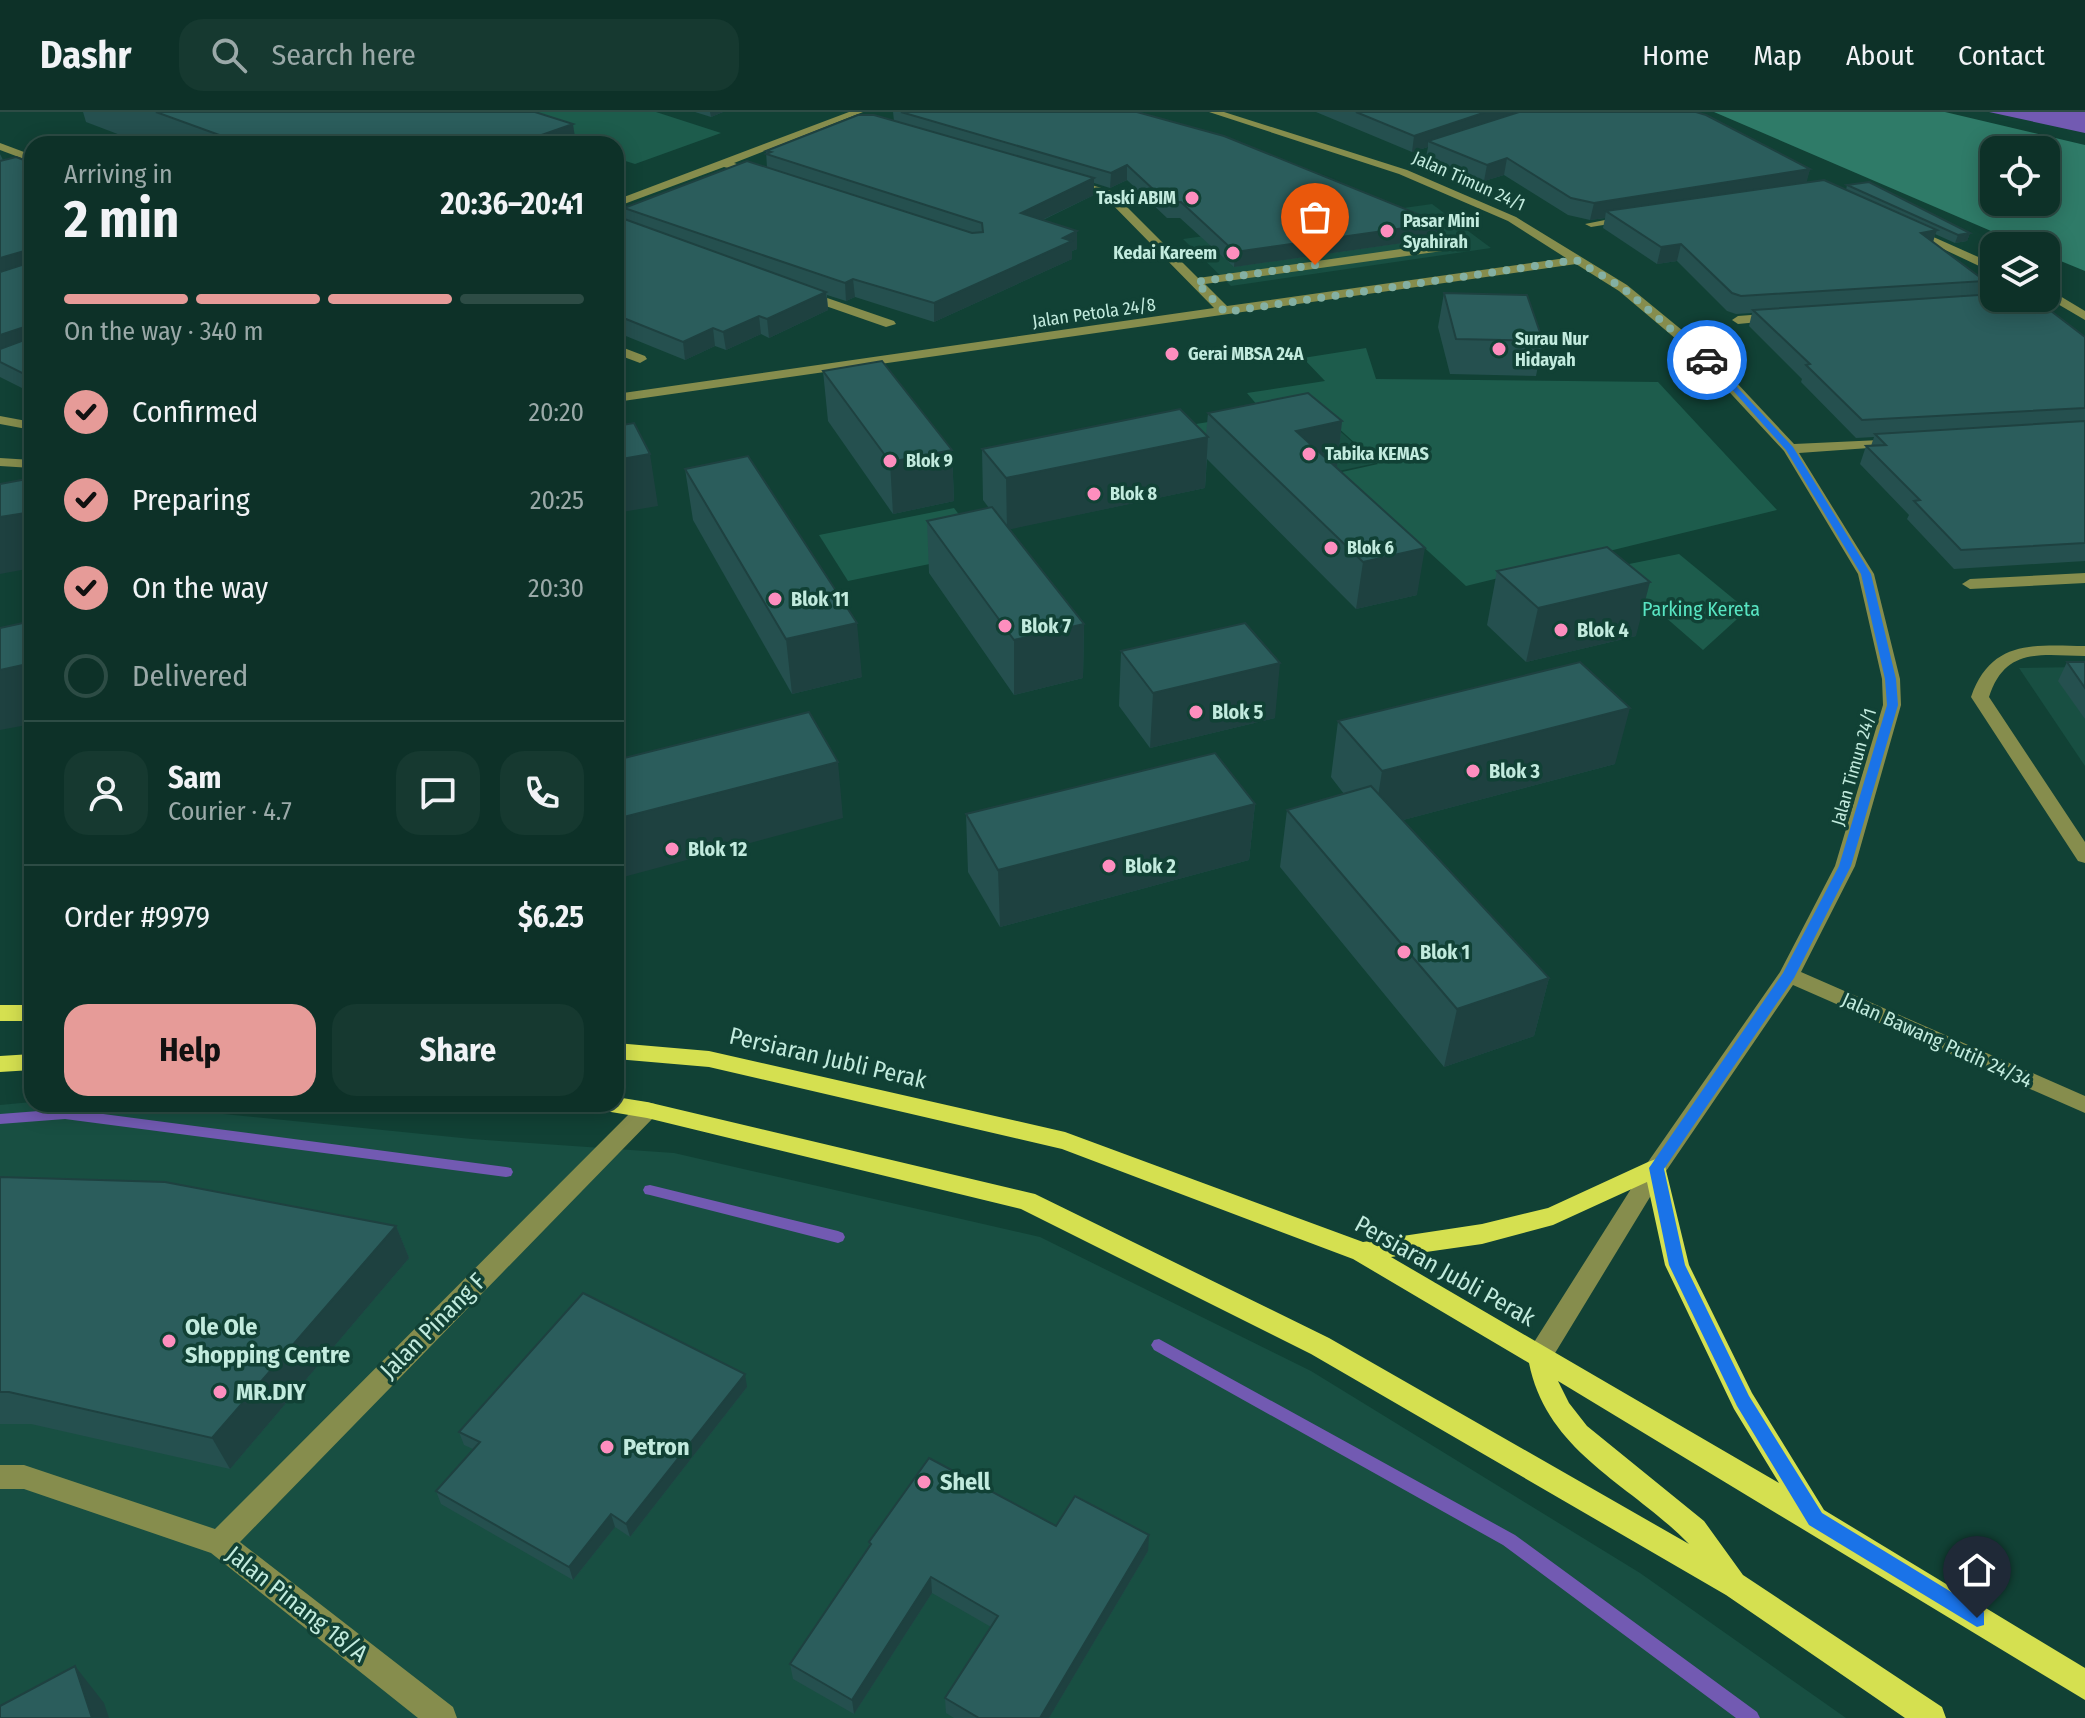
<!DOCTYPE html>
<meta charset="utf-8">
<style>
body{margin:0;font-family:"Fira Sans Condensed",sans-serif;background:#163930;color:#f1f3f6;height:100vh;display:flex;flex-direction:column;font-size:30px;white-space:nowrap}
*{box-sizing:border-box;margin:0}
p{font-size:26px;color:#9aa9a8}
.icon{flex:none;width:44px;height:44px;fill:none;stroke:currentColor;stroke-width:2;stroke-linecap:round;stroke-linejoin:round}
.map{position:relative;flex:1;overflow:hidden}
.details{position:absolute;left:24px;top:24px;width:600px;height:976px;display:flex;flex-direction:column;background:#0d3128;border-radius:24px;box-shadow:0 4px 20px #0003,0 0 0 2px #2d4c45}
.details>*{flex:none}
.buttons{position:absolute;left:1980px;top:24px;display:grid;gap:16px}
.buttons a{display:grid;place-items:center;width:80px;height:80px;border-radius:16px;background:#0d3128;box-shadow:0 4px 20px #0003,0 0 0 2px #2d4c45;font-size:40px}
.pin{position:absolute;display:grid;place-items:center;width:68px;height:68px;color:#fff;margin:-82px -34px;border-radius:50% 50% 50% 0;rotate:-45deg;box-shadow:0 0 8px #0007}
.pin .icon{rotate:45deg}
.courier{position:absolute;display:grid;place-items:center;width:80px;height:80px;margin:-40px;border:6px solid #1a73e8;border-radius:50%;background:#fff;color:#222;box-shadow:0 2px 10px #0007}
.headline em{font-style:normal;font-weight:700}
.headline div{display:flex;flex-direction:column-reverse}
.headline{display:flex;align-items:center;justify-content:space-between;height:136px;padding:0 40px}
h1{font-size:52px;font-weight:700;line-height:60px}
.bar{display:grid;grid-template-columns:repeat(4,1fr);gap:12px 8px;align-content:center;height:96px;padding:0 40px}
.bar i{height:10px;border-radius:6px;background:#2d4c45}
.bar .on{background:#e69b98}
.bar p{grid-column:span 4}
.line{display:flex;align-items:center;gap:20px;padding:0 40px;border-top:2px solid #2d4c45}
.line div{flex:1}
.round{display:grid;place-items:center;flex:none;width:84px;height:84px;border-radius:24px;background:#163930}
ol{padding:0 40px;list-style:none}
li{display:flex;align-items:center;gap:24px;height:88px}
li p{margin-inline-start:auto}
li .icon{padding:8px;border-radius:50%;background:#e69b98;color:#111;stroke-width:4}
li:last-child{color:#9aa9a8}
li i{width:44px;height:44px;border:4px solid #2d4c45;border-radius:50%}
.cta{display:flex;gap:16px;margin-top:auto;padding:16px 40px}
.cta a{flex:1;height:92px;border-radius:24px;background:#e69b98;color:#111;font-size:32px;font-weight:700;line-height:92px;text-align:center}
.cta a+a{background:#163930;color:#f1f3f6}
header{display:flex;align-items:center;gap:48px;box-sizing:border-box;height:112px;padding:0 40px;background:#0d3128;border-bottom:2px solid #2d4c45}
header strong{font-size:38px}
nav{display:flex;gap:44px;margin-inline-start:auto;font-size:28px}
.search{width:560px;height:72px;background:#163930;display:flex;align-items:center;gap:20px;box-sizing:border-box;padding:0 28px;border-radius:24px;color:#9aa9a8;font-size:30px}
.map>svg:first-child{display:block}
.built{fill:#184f42}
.green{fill:#1d5c4c}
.forest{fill:#2f7b68;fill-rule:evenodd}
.water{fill:#725ab2}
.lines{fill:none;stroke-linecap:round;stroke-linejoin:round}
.stream{fill:#725ab2;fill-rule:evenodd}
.minor{fill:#868d4d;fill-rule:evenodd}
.major{fill:#d5e050;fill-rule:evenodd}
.wall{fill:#25504f}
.shaded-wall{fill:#1e4140}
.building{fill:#2b5d5c;stroke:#1e4140;stroke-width:2}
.route{fill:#1a73e8}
.done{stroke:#84b0a3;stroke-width:8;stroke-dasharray:0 14.4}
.poi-dot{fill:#fd8ebe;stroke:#114135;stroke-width:3}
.labels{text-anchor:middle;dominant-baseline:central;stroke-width:7;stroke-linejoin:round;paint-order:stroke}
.far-street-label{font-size:18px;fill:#c2ebde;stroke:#114135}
.far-poi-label{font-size:18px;font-weight:bold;fill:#c2ebde;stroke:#114135;text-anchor:start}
.poi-label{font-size:20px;font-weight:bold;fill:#c2ebde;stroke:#114135;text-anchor:start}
.park-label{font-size:20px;fill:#58e5c2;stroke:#114135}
.street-label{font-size:20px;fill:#c2ebde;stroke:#114135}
.near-street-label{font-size:24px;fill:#c2ebde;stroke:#114135}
.near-poi-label{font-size:24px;font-weight:bold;fill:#c2ebde;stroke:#114135;text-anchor:start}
</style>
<header>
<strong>Dashr</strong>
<div class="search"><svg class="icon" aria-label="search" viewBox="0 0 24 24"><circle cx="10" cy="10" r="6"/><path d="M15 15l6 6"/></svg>Search here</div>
<nav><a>Home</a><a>Map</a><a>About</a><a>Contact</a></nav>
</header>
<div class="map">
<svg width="2085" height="1606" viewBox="0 0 2085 1606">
<rect width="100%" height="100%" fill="#114135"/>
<g class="built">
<polygon points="1432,92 1491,136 1231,174 1183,127"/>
<polygon points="1334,314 1376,351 1283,371"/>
<polygon points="2085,555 2085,654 2019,556"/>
<polygon points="32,990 124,992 472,1027 674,1041 1040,1125 1311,1259 1640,1461 1846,1606 0,1606 0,993"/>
</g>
<g class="green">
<polygon points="517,0 656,0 721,21 635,52 616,46 616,32 572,32"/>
<polygon points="1366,236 1376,267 1658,270 1777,398 1466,474 1342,360 1378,352 1335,313 1243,332 1165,317 1264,301 1247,281 1325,269 1303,246"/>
<polygon points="954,396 987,440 848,469 819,423"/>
<polygon points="1679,442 1747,498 1703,538 1609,456"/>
</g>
<path class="forest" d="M 1714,0 L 1945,0 L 2085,33 L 2085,159 L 2046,143 L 2046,134 L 2026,134 ZM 1994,38 L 2046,38 L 2046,90 L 1994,90 Z"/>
<polygon class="water" points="1989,0 2085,0 2085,21"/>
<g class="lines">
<g class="stream">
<polygon points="65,997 506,1055 511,1056 513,1060 511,1064 506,1065 65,1007 0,1012 0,1002"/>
<polygon points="650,1073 838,1119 843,1121 845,1125 843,1129 838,1131 650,1083 645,1082 643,1078 645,1074"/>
<polygon points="1159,1227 1515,1423 1757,1600 1760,1606 1736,1606 1503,1433 1154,1238 1151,1233 1154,1228"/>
</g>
<g class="minor">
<polygon points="849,0 863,0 734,51 761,60 761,64 724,55 616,95 616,88"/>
<polygon points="1209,0 1224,0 1407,58 1516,105 1627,173 1705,237 1794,332 1902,327 1904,330 1897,334 1799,341 1874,462 1900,567 1901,593 1855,754 1801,860 2085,984 2085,1001 1793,873 1664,1062 1549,1251 1540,1254 1531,1251 1527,1243 1531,1235 1648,1050 1780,860 1835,754 1883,593 1882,567 1858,462 1784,339 1695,243 1619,179 1576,152 616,290 616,282 1214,196 1103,83 1065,71 1065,67 1069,66 1111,79 1198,166 1464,128 1470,132 1464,136 1205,172 1227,194 1566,146 1508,109 1399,62"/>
<polygon points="0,31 32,43 32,50 0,38"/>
<polygon points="1630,103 1636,106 1634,108 1591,115 1585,112"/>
<polygon points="1911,115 1994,152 1994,161 1907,120 1905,118"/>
<polygon points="801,177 894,209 896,212 886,215 797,184 797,178"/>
<polygon points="2050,178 2085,199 2085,208 2056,191 2012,194 2006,190 2012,186 2046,186 2046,179"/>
<polygon points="1777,201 1783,205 1781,208 1738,212 1732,208 1738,204"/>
<polygon points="616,233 645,244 647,247 640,251 616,242"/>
<polygon points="0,304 32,310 32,318 0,312"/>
<polygon points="0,346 32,348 32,356 0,354"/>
<polygon points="2085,461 2085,471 1970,477 1962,472 1970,467"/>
<path d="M 2085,534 L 2085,544 C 2040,543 2005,535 1989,585 L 2085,730 L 2085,751 L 2078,749 L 1971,585 C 1991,528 2033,533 2085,534 Z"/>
<polygon points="647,990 655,992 658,998 655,1004 240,1430 453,1595 457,1606 418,1606 211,1441 24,1377 0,1377 0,1353 24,1353 215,1417 639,992"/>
</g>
<g class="major">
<rect x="0" y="893" width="32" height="16"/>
<path d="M 616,931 L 709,939 L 1065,1020 L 1363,1130 L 1482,1112 L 1548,1096 L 1648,1050 L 1656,1047 L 1664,1050 L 1689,1153 L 1752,1281 L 1824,1398 L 2085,1556 L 2085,1588 L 1558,1269 L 1569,1291 L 1587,1314 L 1704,1409 L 1743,1463 L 1942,1595 L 1946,1606 L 1905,1606 L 1726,1483 L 1311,1242 L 1021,1097 L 647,1006 L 599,998 L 596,992 L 616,992 L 616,985 L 647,990 L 1035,1082 L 1329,1226 L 1689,1432 C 1631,1372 1547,1341 1529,1251 L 1353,1147 L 1062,1037 L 709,955 L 616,947 ZM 1647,1070 L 1665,1153 L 1734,1297 L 1779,1371 L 1391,1145 L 1482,1132 L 1553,1113 Z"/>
<polygon points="32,942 32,958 0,960 0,944"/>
</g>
</g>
<g class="wall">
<polygon points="83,0 535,0 576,32 144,32 86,10"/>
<polygon points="695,0 723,0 711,5"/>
<polygon points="893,0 1137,0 1440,111 1438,126 1234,155 1180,106 1167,106 1127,68 1110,76 1094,71 1094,83 1043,108 1077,137 1072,139 1072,147 934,210 855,185 846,189 827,183 828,198 769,226 761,222 726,238 715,234 685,248 616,220 616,104 626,108 624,96 767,56 766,39 894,9"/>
<polygon points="1316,0 1696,0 1810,57 1806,70 1846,78 1847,73 1970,121 1967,129 1955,131 1935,122 1933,130 1985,169 1980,183 2085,225 2085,449 1954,457 1907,407 1909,403 1860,352 1866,334 1871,334 1874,325 1856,326 1801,270 1802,267 1749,214 1752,201 1736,202 1727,199 1677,149 1657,152 1603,116 1605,106 1590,108 1568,103 1504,63 1484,69 1426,45 1428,35 1412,40"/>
<polygon points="0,42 3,48 32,51 32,281 0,265"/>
<polygon points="1444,181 1543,229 1536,264 1450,262 1438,215"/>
<polygon points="823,259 952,338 954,389 893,402 828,309"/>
<polygon points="1208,301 1342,309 1337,354 1335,354 1417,483 1356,497 1207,347 1205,376 1009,417 1084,512 1083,566 1014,583 929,461 927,409 989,396 983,388 982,337 1206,323"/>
<polygon points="685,357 862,565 792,582 693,408"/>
<polygon points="1497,459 1636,524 1526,550 1487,513"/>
<polygon points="1121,539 1275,606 1150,636 1119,594"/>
<polygon points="2067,550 2085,550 2085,607 2058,569"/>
<polygon points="1338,609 1615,652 1403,708 1549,866 1534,924 1444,955 1280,755 1287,698 1344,682 1331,665"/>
<polygon points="1255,692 1249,748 1000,815 968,760 966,702"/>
<polygon points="0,1065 396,1114 409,1146 230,1357 31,1312 0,1312"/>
<polygon points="747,1275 630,1425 615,1415 573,1468 441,1392 436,1379 473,1337 464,1333 459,1320"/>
<polygon points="1056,1414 1148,1439 1049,1606 954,1606 946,1601 945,1586 991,1515 932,1481 854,1602 793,1567 790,1552 869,1435 869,1430"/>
</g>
<g class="shaded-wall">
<polygon points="710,0 723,0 711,5"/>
<polygon points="1486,0 1530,0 1428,29 1428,35 1412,40 1414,24"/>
<polygon points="573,12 576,32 516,32"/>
<polygon points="1507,46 1504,63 1484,69 1487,53"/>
<polygon points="1127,53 1127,68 1110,76 1111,61"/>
<polygon points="1810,57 1806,73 1606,99 1605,106 1590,108 1594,91"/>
<polygon points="1094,66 1094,83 1021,118 1021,101"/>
<polygon points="1440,111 1438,126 1234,155 1235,140"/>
<polygon points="1937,118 1931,135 1921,121"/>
<polygon points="1077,119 1077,137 1072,139 1072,147 934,210 934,191"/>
<polygon points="1970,121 1967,129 1955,131 1958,123"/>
<polygon points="1681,132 1677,149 1657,152 1661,135"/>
<polygon points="24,139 31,156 0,166 0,146"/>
<polygon points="853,167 855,185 846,189 845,171"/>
<polygon points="826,180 828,198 769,226 767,207"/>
<polygon points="759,204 761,222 726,238 723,220"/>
<polygon points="24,215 31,233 0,244 0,223"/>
<polygon points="713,216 715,234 685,248 683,230"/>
<polygon points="1342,309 1337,354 1292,364 1296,319"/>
<polygon points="1208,325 1205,376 1007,418 1006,366"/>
<polygon points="952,338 954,389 893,402 890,350"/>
<polygon points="650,342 658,394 616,401 616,348"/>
<polygon points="32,400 32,456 0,462 0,405"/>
<polygon points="1425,436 1417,483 1356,497 1363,450"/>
<polygon points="1650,470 1636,524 1526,550 1538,496"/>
<polygon points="857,511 862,565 792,582 786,527"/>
<polygon points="1084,512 1083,566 1014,583 1014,528"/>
<polygon points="32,551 32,612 0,618 0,558"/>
<polygon points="1280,551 1275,606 1150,636 1153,581"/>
<polygon points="1630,596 1615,652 1373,716 1382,659"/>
<polygon points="838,650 843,706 616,767 616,707"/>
<polygon points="1255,692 1249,748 1000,815 998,758"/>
<polygon points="1549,866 1534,924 1444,955 1457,897"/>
<polygon points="396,1114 409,1146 230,1357 212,1326"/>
<polygon points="745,1262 747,1275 630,1425 626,1412"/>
<polygon points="611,1402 615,1415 573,1468 569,1455"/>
<polygon points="1149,1423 1148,1439 1049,1606 1040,1606"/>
<polygon points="931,1465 932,1481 854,1602 852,1588"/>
<polygon points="75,1554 104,1591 109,1606 92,1606"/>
</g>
<g class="building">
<polygon points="156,0 535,0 573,12 516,32 244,32"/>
<polygon points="901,0 1137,0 1224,24 1440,111 1235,140 1181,90 1168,91 1127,53 1111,61"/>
<polygon points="1356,0 1486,0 1414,24"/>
<polygon points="1519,0 1696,0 1706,3 1810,57 1594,91 1571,86 1507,46 1487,53 1428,29"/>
<polygon points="858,3 874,3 1094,66 1021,101 1077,119 1063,126 1072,129 934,191 853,167 845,171 624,96 747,49 972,121 983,120 982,111 766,42 771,40 766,39"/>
<polygon points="16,45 32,51 32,266 0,250 0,237 27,227 28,218 24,215 0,223 0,160 28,151 28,142 24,139 0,146 0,49"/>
<polygon points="1824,68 1937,118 1921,121 1985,169 1741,184 1732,181 1681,132 1661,135 1606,99"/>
<polygon points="1869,70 1970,121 1958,123 1847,73"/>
<polygon points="616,104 826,180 767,207 759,204 723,220 713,216 683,230 616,203"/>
<polygon points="1444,181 1527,183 1543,229 1456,227"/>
<polygon points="1994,182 1994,186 2004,186 2007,188 2034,186 2085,225 2085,296 1862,308 1806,253 1810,252 1753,198"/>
<polygon points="882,249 952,338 890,350 823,259"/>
<polygon points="1308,281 1342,309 1296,319 1425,436 1363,450 1208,301"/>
<polygon points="1180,297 1208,325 1006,366 982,337"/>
<polygon points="2085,309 2085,431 1961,438 1914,389 1920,388 1866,334 1886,333 1875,322"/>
<polygon points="634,311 650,342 616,348 616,314"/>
<polygon points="748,344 857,511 786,527 685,357"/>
<polygon points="32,366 32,400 0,405 0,372"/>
<polygon points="992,395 1084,512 1014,528 927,409"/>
<polygon points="1607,435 1650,470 1538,496 1497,459"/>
<polygon points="32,509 32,551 0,558 0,516"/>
<polygon points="1245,511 1280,551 1153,581 1121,539"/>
<polygon points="1580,550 1630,596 1382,659 1338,609"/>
<polygon points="2067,550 2085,550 2085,576"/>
<polygon points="809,600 838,650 616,707 616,648"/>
<polygon points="1215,641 1255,692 998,758 966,702"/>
<polygon points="1371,674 1549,866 1457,897 1287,698"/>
<polygon points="0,1065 165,1070 396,1114 212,1326 9,1280 0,1280"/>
<polygon points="583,1181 745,1262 626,1412 611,1402 569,1455 436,1379 480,1330 459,1320"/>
<polygon points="929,1346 1056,1414 1075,1384 1149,1423 1040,1606 979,1606 945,1586 998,1504 931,1465 852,1588 790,1552 871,1432 869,1430"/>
<polygon points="75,1554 92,1606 0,1606 0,1594"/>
</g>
<polygon class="route" points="1704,246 1710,246 1793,335 1871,462 1896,567 1898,593 1851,754 1794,866 1664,1057 1685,1153 1749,1284 1822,1401 1984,1500 1984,1513 1977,1515 1809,1413 1737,1294 1669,1153 1649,1056 1783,861 1839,754 1887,593 1885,567 1861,462 1786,338"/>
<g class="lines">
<polyline class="done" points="1315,153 1196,170 1225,200 1576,148 1623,176 1707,248"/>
</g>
<g class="poi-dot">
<circle cx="1192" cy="86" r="8"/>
<circle cx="1387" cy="119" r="8"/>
<circle cx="1233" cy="141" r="8"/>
<circle cx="1499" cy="237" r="8"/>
<circle cx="1172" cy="242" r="8"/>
<circle cx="1309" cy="342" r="8"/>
<circle cx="890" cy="349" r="8"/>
<circle cx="1094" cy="382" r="8"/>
<circle cx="1331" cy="436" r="8"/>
<circle cx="775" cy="487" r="8"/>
<circle cx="1005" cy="514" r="8"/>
<circle cx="1561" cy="518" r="8"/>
<circle cx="1196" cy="600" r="8"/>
<circle cx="1473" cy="659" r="8"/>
<circle cx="672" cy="737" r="8"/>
<circle cx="1109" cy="754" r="8"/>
<circle cx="1404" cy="840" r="8"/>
<circle cx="169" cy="1229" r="8"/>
<circle cx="220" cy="1280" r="8"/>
<circle cx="607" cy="1335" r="8"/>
<circle cx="924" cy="1370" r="8"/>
</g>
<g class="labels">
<g class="far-street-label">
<text transform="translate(1469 69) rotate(24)">Jalan Timun 24/1</text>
<text transform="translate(1094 201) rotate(-8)">Jalan Petola 24/8</text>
<text transform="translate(1854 655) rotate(-74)">Jalan Timun 24/1</text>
</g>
<g class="far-poi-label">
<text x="1176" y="86" text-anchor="end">Taski ABIM</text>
<text x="1403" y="109">Pasar Mini<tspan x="1403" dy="21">Syahirah</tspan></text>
<text x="1217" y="141" text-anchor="end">Kedai Kareem</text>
<text x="1515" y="227">Surau Nur<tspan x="1515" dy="21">Hidayah</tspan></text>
<text x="1188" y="242">Gerai MBSA 24A</text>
<text x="1325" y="342">Tabika KEMAS</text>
<text x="906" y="349">Blok 9</text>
<text x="1110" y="382">Blok 8</text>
<text x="1347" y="436">Blok 6</text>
</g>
<g class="poi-label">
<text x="791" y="487">Blok 11</text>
<text x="1021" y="514">Blok 7</text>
<text x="1577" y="518">Blok 4</text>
<text x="1212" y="600">Blok 5</text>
<text x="1489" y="659">Blok 3</text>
<text x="688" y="737">Blok 12</text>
<text x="1125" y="754">Blok 2</text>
<text x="1420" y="840">Blok 1</text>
</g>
<g class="park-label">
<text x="1701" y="497">Parking Kereta</text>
</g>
<g class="street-label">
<text transform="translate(1937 928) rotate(24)">Jalan Bawang Putih 24/34</text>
</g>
<g class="near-street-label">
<text transform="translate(828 946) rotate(13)">Persiaran Jubli Perak</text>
<text transform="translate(1445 1159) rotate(29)">Persiaran Jubli Perak</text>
<text transform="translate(433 1214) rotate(-45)">Jalan Pinang F</text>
<text transform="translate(297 1492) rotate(38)">Jalan Pinang 18/A</text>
</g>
<g class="near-poi-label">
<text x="185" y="1215">Ole Ole<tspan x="185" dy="28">Shopping Centre</tspan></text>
<text x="236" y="1280">MR.DIY</text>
<text x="623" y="1335">Petron</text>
<text x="940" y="1370">Shell</text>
</g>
</g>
</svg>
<div class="buttons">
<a><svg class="icon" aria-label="locate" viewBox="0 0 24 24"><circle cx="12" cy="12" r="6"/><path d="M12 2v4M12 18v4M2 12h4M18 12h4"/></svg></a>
<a><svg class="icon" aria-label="layers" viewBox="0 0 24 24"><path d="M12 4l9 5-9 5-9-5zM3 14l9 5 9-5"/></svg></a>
</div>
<div class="pin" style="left:1315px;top:153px;background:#ea580c"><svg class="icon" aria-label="bag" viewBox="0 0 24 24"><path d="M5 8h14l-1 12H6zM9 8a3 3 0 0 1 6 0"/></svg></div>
<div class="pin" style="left:1977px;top:1506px;background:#1f2937"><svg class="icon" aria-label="home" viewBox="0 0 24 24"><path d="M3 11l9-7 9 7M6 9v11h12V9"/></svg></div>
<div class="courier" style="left:1707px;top:248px"><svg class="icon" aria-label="car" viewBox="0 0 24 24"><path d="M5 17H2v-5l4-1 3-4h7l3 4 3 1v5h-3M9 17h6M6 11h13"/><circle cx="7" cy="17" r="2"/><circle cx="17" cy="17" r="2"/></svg></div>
<section class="details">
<div class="headline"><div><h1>2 min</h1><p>Arriving in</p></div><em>20:36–20:41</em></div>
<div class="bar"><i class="on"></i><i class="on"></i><i class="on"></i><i></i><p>On the way · 340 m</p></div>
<ol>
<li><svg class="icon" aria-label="check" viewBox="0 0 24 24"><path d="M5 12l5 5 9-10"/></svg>Confirmed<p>20:20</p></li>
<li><svg class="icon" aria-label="check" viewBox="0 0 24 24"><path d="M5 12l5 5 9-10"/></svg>Preparing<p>20:25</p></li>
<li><svg class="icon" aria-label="check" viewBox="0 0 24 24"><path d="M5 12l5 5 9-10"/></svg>On the way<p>20:30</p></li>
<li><i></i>Delivered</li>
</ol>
<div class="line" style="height:144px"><a class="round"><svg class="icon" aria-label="person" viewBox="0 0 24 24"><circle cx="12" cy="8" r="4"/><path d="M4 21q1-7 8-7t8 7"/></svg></a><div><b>Sam</b><p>Courier · 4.7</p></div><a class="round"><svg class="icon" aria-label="chat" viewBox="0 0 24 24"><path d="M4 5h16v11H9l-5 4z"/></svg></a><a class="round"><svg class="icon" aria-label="phone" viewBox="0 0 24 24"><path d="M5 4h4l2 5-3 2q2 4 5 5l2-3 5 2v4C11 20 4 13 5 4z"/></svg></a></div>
<div class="line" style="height:104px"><div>Order #9979</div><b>$6.25</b></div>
<div class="cta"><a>Help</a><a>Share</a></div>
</section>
</div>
